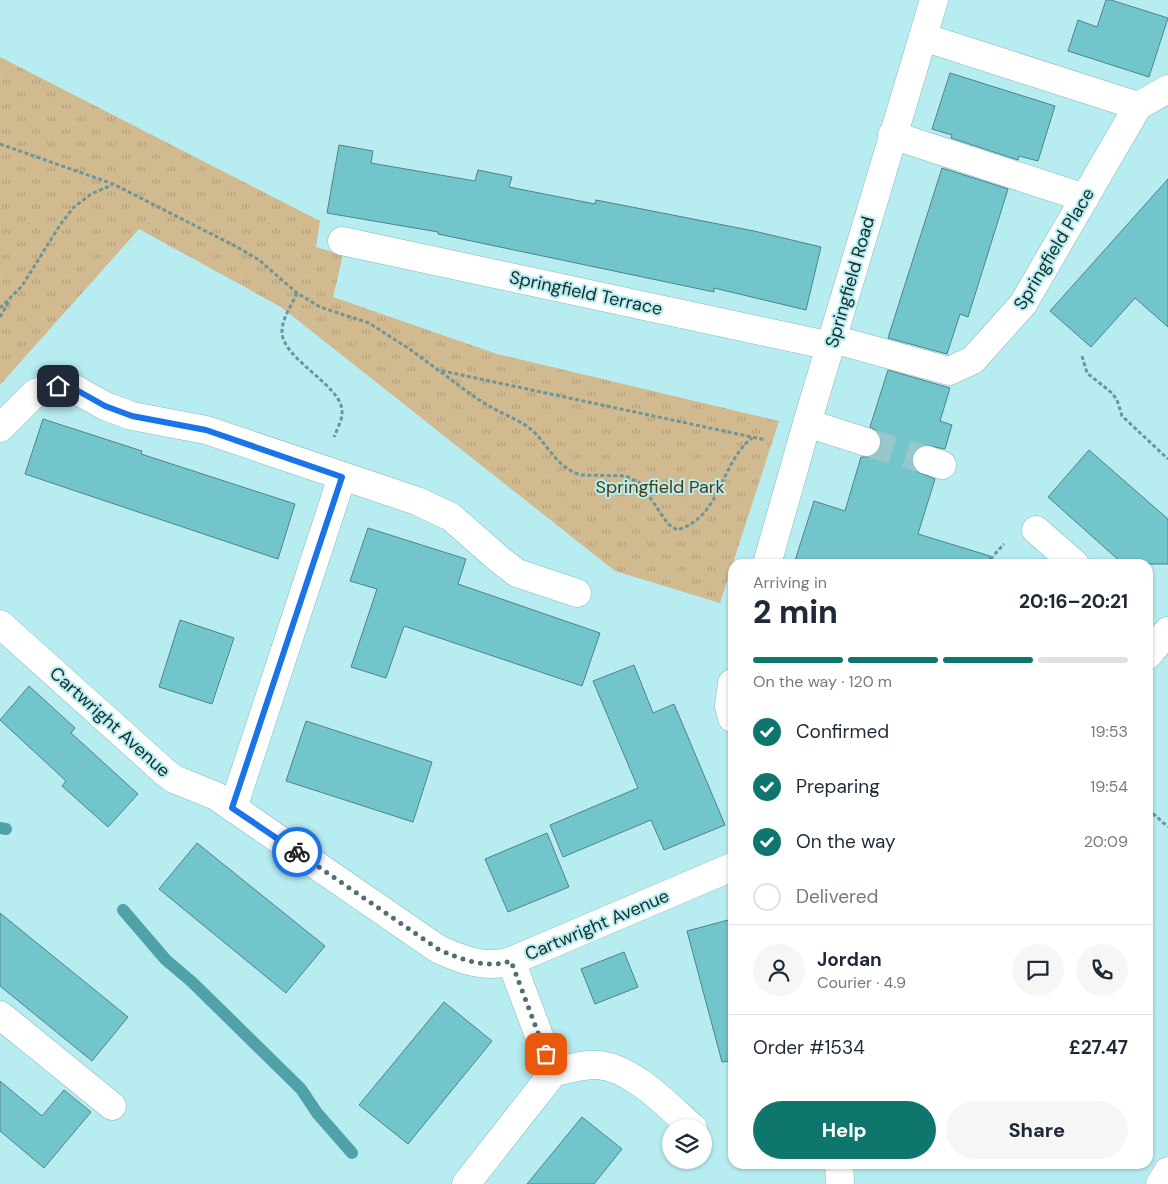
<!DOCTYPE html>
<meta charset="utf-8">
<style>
body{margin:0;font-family:"DM Sans",sans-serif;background:#f6f6f7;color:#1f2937;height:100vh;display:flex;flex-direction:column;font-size:19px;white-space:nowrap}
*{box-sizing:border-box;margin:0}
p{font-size:16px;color:#747a83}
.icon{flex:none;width:28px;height:28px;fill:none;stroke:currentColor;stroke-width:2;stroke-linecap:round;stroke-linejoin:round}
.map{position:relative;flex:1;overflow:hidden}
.details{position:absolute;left:728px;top:559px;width:425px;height:610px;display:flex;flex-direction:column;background:#fff;border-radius:15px;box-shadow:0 1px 4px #0004}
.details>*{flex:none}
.tools{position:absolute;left:662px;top:1119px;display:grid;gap:10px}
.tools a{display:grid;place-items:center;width:50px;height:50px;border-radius:50%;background:#fff;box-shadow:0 1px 4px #0004;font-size:25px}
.pin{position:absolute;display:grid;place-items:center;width:42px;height:42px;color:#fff;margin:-21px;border-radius:10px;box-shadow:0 2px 8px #0006}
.courier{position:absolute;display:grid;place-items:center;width:50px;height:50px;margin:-25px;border:4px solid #1a73e8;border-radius:50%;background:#fff;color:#222;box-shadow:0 1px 6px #0007}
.head em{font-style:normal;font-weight:800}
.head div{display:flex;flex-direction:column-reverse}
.head{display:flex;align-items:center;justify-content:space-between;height:85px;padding:0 25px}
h1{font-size:32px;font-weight:800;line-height:38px}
.bar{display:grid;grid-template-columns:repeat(4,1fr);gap:8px 5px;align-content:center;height:60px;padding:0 25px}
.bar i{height:6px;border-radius:4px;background:#e0e1e3}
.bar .selected{background:#0f766e}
.bar p{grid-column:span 4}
.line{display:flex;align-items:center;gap:12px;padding:0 25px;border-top:1px solid #e0e1e3}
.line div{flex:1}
.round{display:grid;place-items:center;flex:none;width:52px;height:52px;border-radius:26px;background:#f6f6f7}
ol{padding:0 25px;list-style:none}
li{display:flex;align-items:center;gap:15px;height:55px}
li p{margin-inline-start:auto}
li .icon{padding:5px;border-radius:50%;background:#0f766e;color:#fff;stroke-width:4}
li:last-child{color:#747a83}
li i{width:28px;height:28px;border:2px solid #e0e1e3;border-radius:50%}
.primary-button{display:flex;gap:10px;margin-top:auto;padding:10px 25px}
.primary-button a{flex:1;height:58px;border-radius:30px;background:#0f766e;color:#fff;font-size:20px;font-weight:800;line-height:58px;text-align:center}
.primary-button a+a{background:#f6f6f7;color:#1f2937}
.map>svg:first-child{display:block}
.grass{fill:url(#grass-tufts)}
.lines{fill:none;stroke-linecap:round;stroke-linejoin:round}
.stream{stroke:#4ea2a8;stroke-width:12}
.building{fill:#72c6cb;stroke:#508386}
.minor-tunnel{stroke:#97c7ca;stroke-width:28;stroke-dasharray:28 14;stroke-linecap:butt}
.minor-casing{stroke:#84b9bc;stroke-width:29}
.path{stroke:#6e9699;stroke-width:3;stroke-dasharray:4 2.5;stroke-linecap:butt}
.minor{stroke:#fff;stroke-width:28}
.done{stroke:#4f7072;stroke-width:5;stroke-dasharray:0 9}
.route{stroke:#1a73e8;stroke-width:6}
.labels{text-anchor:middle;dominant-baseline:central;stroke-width:4;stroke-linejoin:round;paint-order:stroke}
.street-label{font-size:18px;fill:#172d2e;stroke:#b7edf1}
.park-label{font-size:18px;fill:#4f390c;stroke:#b7edf1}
</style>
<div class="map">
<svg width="1168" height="1184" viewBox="0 0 1168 1184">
<defs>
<pattern id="grass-tufts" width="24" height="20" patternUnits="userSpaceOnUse" patternTransform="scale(1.25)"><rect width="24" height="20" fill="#d2ba90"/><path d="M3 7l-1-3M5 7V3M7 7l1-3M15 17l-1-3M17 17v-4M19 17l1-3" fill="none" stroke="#b4a07c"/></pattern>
</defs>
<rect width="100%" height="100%" fill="#b7edf1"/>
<polygon class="grass" points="0,57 320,221 316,247 343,255 333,297 497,354 779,421 720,603 615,571 281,307 139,229 0,385"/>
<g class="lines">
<g class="stream">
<polyline points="0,828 6,829"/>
<polyline points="123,910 166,960 192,982 301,1089 317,1113 352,1153"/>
</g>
</g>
<g class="building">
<polygon points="1106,0 1111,0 1168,18 1149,77 1068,51 1078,20 1097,27"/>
<polygon points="950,73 1055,106 1038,161 1019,156 1018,160 951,138 952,135 932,129"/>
<polygon points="339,145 373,151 371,163 475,181 478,170 512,177 509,187 595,204 596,200 754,231 821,247 806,310 714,288 714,292 438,234 438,232 327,213"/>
<polygon points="942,168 1008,189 968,317 960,314 947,354 888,338"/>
<polygon points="1168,179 1168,327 1135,298 1091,347 1050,311"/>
<polygon points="888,370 950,388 940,421 952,425 945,449 924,445 916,449 912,456 912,464 916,471 935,479 918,534 990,556 989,564 794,564 814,501 845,511 861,457 870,457 876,454 881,447 881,438 877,431 870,427"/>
<polygon points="43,419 142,451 141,454 295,504 278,559 25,474"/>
<polygon points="1089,450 1168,519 1168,564 1123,564 1048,497"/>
<polygon points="368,528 466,559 458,584 600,633 582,686 404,626 386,678 351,667 377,589 350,581"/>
<polygon points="180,620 234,638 212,704 159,687"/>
<polygon points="634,665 653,713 674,704 725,825 664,850 651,820 563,857 550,825 638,788 593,681"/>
<polygon points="29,686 75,728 71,733 138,794 108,827 62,786 66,781 0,720"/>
<polygon points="306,721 432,762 413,822 286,781"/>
<polygon points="547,833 569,887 508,912 485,859"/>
<polygon points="197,843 325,946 286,993 159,889"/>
<polygon points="0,913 128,1017 92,1061 0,986"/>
<polygon points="732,919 732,1061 722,1062 687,931"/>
<polygon points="624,952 638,987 595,1004 581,969"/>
<polygon points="444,1002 492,1041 408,1144 359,1105"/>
<polygon points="0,1081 42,1116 64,1090 91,1112 44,1168 0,1131"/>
<polygon points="582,1117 622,1149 594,1184 527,1184"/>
</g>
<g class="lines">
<polyline class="minor-tunnel" points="866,442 927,460"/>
<defs>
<g id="minor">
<polyline points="923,37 1138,106"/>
<polyline points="892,135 1085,198"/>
<polyline points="342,241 831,346"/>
<polyline points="833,339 949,371 973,360 1023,304 1138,106 1168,89"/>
<polyline points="807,423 866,442"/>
<polyline points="0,428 35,393 58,386 73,388 105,406 132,416 206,430 417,501 451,517 500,560 517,573 577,593"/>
<polyline points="927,460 942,465"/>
<polyline points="1036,530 1075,564"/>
<polyline points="767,564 807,423 934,0"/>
<path d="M 0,624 L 166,773 L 174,779 L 216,796 L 438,949 C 462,960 486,969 511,961 L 732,867"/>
<polyline points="1148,655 1168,631"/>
<polyline points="732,683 729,706 732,718"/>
<polyline points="233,808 342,477"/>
<polyline points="511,961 553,1073"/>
<polyline points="0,1015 112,1106"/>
<path d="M 553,1073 C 567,1069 583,1064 598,1065 C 633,1068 667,1105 693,1128"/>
<polyline points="839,1164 840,1184"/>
<polyline points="466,1184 553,1073"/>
<polyline points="1160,1184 1168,1171"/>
</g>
</defs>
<use href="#minor" class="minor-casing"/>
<g class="path">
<polyline points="0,144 113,184 237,247 259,260 297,293 320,307 369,323 411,350 438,370 766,440"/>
<path d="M 297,293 C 292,305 281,320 282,333 C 284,360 342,386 342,411 C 343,419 337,429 334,437"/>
<polyline points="0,308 22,286 60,225 73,208 91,194 112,185"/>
<polyline points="0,317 10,300"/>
<polyline points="1082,356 1087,373 1112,393 1117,400 1122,416 1168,459"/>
<path d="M 441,372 C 457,384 473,397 491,407 C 506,416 524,421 537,435 C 550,450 560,469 581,475 L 626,476 L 640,483 L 668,524 L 677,530 C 722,517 719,464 752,438"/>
<polyline points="986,564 1004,544"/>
<polyline points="1148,809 1168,827"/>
</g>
<use href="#minor" class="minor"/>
</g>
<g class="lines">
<path class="done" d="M 297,852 L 438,949 C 462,960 486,969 511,961 L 546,1054"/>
<polyline class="route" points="58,386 73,388 105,406 132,416 206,430 342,477 232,808 297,852"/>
</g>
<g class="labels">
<g class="street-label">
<text transform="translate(1054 249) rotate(-59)">Springfield Place</text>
<text transform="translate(850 282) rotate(-74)">Springfield Road</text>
<text transform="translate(586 293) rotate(12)">Springfield Terrace</text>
<text transform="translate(110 722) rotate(42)">Cartwright Avenue</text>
<text transform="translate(597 925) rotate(-23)">Cartwright Avenue</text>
</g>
<g class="park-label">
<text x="660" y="487">Springfield Park</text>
</g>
</g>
</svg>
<div class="tools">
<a><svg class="icon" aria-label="layers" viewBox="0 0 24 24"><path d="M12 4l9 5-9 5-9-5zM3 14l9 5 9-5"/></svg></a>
</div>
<div class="pin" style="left:546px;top:1054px;background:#ea580c"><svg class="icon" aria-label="bag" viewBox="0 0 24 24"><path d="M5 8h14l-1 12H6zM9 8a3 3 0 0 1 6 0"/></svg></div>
<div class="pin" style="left:58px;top:386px;background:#1f2937"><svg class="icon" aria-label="home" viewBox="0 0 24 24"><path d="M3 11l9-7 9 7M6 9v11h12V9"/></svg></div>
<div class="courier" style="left:297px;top:852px"><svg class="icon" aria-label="bike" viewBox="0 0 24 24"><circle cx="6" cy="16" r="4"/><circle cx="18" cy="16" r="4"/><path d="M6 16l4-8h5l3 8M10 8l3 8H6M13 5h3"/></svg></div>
<section class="details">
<div class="head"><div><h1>2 min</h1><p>Arriving in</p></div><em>20:16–20:21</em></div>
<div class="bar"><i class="selected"></i><i class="selected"></i><i class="selected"></i><i></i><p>On the way · 120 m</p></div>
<ol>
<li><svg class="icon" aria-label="check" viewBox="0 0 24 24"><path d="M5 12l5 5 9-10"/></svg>Confirmed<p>19:53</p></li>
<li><svg class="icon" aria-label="check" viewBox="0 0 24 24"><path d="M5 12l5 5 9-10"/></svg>Preparing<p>19:54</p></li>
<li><svg class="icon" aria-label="check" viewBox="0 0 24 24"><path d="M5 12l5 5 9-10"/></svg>On the way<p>20:09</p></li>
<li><i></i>Delivered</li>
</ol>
<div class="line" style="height:90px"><a class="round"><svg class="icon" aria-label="person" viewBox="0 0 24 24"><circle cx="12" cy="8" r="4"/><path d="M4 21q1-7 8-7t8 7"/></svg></a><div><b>Jordan</b><p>Courier · 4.9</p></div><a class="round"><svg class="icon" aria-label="chat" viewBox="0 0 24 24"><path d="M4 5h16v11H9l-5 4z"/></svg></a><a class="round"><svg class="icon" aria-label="phone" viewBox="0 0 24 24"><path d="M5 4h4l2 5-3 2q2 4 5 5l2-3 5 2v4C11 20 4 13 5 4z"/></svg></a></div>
<div class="line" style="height:65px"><div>Order #1534</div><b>£27.47</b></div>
<div class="primary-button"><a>Help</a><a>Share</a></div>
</section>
</div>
